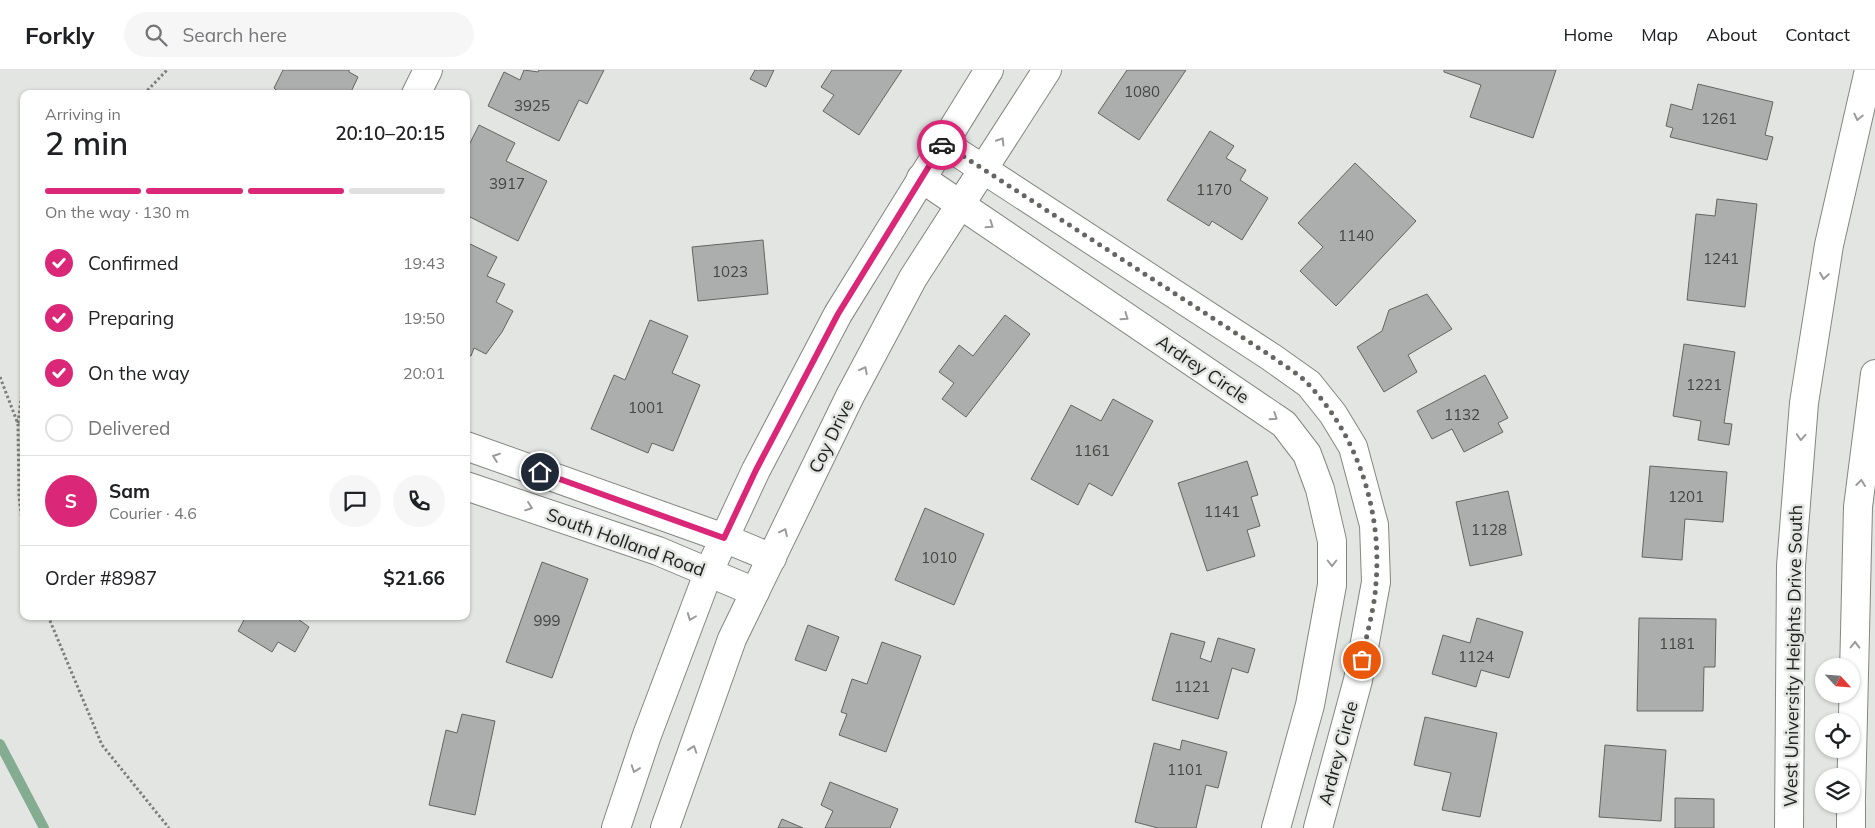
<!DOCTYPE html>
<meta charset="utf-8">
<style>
body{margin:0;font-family:Mulish,sans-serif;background:#f6f6f6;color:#202124;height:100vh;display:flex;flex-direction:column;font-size:19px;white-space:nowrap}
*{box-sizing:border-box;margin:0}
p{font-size:16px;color:#757577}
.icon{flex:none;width:28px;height:28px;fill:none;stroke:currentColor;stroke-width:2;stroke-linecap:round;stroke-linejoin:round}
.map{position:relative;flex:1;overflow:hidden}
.panel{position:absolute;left:20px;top:20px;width:450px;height:530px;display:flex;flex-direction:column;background:#fff;border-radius:10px;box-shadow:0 1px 4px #0004}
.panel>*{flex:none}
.needle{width:32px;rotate:116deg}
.fabs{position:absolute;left:1815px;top:588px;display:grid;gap:10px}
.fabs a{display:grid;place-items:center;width:45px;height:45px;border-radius:50%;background:#fff;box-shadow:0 1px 4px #0004;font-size:25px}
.pin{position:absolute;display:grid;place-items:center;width:42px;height:42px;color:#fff;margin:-21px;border:2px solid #fff;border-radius:50%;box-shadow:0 1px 5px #0007}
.courier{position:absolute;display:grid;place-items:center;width:50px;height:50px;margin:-25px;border:4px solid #db2777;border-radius:50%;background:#fff;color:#222;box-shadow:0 1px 6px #0007}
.overview em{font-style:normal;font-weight:600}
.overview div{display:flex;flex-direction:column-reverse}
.overview{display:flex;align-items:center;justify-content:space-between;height:85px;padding:0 25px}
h1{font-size:32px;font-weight:600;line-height:38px}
.bar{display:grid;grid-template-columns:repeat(4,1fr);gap:8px 5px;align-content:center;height:60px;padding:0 25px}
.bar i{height:6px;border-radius:4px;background:#e0e0e0}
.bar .active{background:#db2777}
.bar p{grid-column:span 4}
.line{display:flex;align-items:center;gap:12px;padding:0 25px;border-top:1px solid #e0e0e0}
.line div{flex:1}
.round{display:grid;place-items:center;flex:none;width:52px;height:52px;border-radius:26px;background:#f6f6f6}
ol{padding:0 25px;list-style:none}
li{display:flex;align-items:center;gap:15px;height:55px}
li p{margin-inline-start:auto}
li .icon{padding:5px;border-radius:50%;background:#db2777;color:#fff;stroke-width:4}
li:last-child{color:#757577}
li i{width:28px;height:28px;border:2px solid #e0e0e0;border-radius:50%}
header{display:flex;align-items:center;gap:30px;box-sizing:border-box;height:70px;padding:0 25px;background:#fff;border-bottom:1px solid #e0e0e0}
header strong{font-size:24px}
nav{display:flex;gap:28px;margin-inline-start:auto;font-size:18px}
.search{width:350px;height:45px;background:#f6f6f6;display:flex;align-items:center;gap:12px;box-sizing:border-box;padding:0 18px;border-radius:28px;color:#757577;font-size:19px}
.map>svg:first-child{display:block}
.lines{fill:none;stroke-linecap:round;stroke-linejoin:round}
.stream{stroke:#84ac91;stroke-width:10}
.building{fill:#abaeac;stroke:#626563}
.street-casing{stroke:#838683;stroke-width:30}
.secondary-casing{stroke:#838683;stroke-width:30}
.path{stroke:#7d7f7d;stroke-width:3;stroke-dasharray:2.5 2.5;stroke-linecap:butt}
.street{stroke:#fff;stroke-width:28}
.secondary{stroke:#fff;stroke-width:28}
.oneway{stroke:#9b9b9b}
.done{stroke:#646664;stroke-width:5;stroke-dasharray:0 9}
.route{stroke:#db2777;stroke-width:6}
.labels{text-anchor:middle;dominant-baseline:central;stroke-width:5;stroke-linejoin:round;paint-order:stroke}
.number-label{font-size:15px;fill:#434443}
.street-label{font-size:18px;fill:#202120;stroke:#e2e5e2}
</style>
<header>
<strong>Forkly</strong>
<div class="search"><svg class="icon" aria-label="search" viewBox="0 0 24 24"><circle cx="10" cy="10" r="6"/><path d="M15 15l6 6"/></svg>Search here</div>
<nav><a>Home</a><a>Map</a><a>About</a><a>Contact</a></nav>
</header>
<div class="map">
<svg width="1875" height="758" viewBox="0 0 1875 758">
<rect width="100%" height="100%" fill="#e2e5e2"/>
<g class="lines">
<polyline class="stream" points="0,674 44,758"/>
</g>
<g class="building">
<polygon points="283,0 349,0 349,2 358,7 350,24 281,24 274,18"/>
<polygon points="524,0 538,2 539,0 604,0 587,34 579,30 559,71 488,36 504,2 520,10"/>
<polygon points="755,0 774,0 766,17 750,9"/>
<polygon points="832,0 902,0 859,65 823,41 834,25 821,17"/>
<polygon points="1127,0 1186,0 1139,70 1098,43"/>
<polygon points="1444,0 1556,0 1533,68 1470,47 1481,15 1444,2"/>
<polygon points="1698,14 1773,32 1765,65 1773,67 1767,90 1670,67 1673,58 1666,56 1671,34 1692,40"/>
<polygon points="479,55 515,73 506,91 547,111 518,171 466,145 466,81"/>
<polygon points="1210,61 1234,76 1226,88 1246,100 1240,110 1268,128 1242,170 1212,151 1209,156 1167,130"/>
<polygon points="1355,93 1416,151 1336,236 1300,201 1323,177 1298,153"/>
<polygon points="1717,129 1757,134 1745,237 1687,230 1696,144 1715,146"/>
<polygon points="763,170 768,224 698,231 692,177"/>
<polygon points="466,172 497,187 487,206 505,214 496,232 513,241 502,262 486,284 474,278 471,286 466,284"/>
<polygon points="1427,224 1452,259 1408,285 1417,302 1384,322 1357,277 1382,261 1389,240"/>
<polygon points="1005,245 1030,264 966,347 942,329 954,313 939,302 959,275 973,286"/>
<polygon points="650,250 688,266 672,303 700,315 673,381 652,373 648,383 591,359 614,305 625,310"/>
<polygon points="1684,274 1735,282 1724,353 1732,354 1729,375 1698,370 1701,351 1673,346"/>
<polygon points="1485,305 1508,348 1498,353 1503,362 1464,382 1452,359 1432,369 1417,341"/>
<polygon points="1113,329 1153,351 1112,426 1089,413 1078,435 1031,409 1071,335 1101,351"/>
<polygon points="1247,391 1258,425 1251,427 1260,456 1247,460 1255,486 1207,501 1178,413"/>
<polygon points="1650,396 1727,402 1723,452 1685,449 1682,490 1642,487"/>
<polygon points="1508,421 1522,485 1470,496 1456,432"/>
<polygon points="925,438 984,464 954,535 895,510"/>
<polygon points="542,492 588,509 552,608 506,592"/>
<polygon points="238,546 294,546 309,557 295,582 278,572 272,582 238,561 244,550"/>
<polygon points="1477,548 1523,562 1509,608 1481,600 1476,617 1432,604 1443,565 1470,573"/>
<polygon points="1639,548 1716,549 1715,597 1704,597 1703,641 1637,641"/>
<polygon points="808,555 839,567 826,601 795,590"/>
<polygon points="1171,563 1205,572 1200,588 1211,592 1218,568 1255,579 1248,603 1232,598 1218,649 1152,630"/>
<polygon points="882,572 921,586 886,682 839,665 847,644 841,642 852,609 867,614"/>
<polygon points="462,644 495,651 475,745 429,735 446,660 457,663"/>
<polygon points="1425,647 1497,663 1480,747 1442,740 1451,703 1414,695"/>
<polygon points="1182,670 1227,682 1218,718 1206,715 1196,758 1158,758 1135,752 1154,673 1180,680"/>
<polygon points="1605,675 1666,680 1661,751 1599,747"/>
<polygon points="830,712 898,739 890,758 825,758 833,741 821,735"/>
<polygon points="1675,728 1714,729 1714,758 1675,758"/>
<polygon points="782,749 803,758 778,758"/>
</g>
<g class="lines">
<defs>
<g id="street">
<polyline points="416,24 428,0"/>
<polyline points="943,73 1271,287 1309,314 1333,344 1353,377 1374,455 1376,512 1358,610 1318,758"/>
<polyline points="921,108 1284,354 1307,384 1320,419 1332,471 1332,515 1310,635 1276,758"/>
<polyline points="466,376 724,468 772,488"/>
<polyline points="466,416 658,481 755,522"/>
<polyline points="616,758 647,665 709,501 756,400 838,244 989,0"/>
<polyline points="665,758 732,569 850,326 913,208 1047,0"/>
</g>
<g id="secondary">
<polyline points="1851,729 1858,437 1875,304"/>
<polyline points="1789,758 1791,496 1804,333 1829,175 1869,0"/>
<polyline points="1851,758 1851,734"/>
</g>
</defs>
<use href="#street" class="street-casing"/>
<use href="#secondary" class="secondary-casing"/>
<g class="path">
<polyline points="144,24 167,0"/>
<polyline points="0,307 18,354 19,427 24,466"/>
<polyline points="18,353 24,307"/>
<polyline points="48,546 102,675 169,758"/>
</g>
<use href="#street" class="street"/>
<use href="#secondary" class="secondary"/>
</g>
<defs><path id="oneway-chevron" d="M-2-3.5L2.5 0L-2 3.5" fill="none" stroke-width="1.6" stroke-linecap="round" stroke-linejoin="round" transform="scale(1.25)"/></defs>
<g class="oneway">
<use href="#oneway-chevron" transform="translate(1858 47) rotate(103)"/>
<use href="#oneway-chevron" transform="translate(1001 71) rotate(-58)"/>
<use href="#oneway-chevron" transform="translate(990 155) rotate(34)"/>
<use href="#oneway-chevron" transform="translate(1824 206) rotate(99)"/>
<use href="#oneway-chevron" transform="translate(1125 247) rotate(34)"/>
<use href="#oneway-chevron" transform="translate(864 300) rotate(-62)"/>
<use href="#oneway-chevron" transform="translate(1274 347) rotate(34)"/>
<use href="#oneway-chevron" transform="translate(1801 367) rotate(94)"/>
<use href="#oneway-chevron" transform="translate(496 387) rotate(-160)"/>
<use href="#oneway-chevron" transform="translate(1861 413) rotate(-83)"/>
<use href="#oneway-chevron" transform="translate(529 437) rotate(19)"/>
<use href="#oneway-chevron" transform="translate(784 462) rotate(-64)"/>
<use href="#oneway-chevron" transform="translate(1332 493) rotate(90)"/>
<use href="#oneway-chevron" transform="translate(691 547) rotate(111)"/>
<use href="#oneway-chevron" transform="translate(1855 575) rotate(-89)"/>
<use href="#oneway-chevron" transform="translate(693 679) rotate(-71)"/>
<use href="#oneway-chevron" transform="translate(635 699) rotate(109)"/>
</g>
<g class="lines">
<path class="done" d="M 942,75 L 943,73 L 1271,286 C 1284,296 1300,304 1310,316 C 1358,367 1382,442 1376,512 C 1375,538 1366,565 1362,590"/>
<polyline class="route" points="540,402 724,468 756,400 838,244 942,75"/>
</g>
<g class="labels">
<g class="number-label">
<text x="1142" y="21">1080</text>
<text x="532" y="35">3925</text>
<text x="1719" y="48">1261</text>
<text x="507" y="113">3917</text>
<text x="1214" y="119">1170</text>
<text x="1356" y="165">1140</text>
<text x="1721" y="188">1241</text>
<text x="730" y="201">1023</text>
<text x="1704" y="314">1221</text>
<text x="646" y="337">1001</text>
<text x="1462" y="344">1132</text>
<text x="1092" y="380">1161</text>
<text x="1686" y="426">1201</text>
<text x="1222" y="441">1141</text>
<text x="1489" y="459">1128</text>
<text x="939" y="487">1010</text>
<text x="547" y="550">999</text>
<text x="1677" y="573">1181</text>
<text x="1476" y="586">1124</text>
<text x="1192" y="616">1121</text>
<text x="1185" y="699">1101</text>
</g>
<g class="street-label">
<text transform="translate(1203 299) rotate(34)">Ardrey Circle</text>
<text transform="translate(831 366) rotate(-64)">Coy Drive</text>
<text transform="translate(626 472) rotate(20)">South Holland Road</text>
<text transform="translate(1793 586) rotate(-89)">West University Heights Drive South</text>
<text transform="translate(1338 683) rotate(-75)">Ardrey Circle</text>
</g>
</g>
</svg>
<div class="fabs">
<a><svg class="needle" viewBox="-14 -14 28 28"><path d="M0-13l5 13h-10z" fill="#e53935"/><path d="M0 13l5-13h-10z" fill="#757577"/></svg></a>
<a><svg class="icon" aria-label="locate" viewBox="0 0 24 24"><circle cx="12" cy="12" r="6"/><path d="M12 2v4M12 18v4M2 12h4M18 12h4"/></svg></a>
<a><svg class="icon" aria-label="layers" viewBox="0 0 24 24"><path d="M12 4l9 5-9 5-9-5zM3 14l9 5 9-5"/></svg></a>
</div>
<div class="pin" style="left:1362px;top:590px;background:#ea580c"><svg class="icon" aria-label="bag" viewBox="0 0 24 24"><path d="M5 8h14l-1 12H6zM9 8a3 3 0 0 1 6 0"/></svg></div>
<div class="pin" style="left:540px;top:402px;background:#1f2937"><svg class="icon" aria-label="home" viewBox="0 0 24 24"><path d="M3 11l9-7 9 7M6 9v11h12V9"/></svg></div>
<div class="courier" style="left:942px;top:75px"><svg class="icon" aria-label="car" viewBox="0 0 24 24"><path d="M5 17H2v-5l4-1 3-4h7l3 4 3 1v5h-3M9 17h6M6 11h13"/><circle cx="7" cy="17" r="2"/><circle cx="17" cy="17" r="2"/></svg></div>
<section class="panel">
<div class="overview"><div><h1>2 min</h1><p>Arriving in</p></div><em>20:10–20:15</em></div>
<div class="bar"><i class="active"></i><i class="active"></i><i class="active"></i><i></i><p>On the way · 130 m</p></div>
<ol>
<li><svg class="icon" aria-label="check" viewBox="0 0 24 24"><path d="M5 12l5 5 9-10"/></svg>Confirmed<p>19:43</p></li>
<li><svg class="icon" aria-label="check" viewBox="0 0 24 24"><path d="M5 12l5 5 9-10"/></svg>Preparing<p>19:50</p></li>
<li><svg class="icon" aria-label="check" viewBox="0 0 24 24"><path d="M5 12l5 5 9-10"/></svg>On the way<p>20:01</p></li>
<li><i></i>Delivered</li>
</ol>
<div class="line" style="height:90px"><b class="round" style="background:#db2777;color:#fff">S</b><div><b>Sam</b><p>Courier · 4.6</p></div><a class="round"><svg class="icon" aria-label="chat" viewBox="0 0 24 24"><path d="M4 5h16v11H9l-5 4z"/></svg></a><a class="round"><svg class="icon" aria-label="phone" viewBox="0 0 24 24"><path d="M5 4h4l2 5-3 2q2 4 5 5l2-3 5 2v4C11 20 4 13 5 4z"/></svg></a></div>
<div class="line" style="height:65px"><div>Order #8987</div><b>$21.66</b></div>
</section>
</div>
